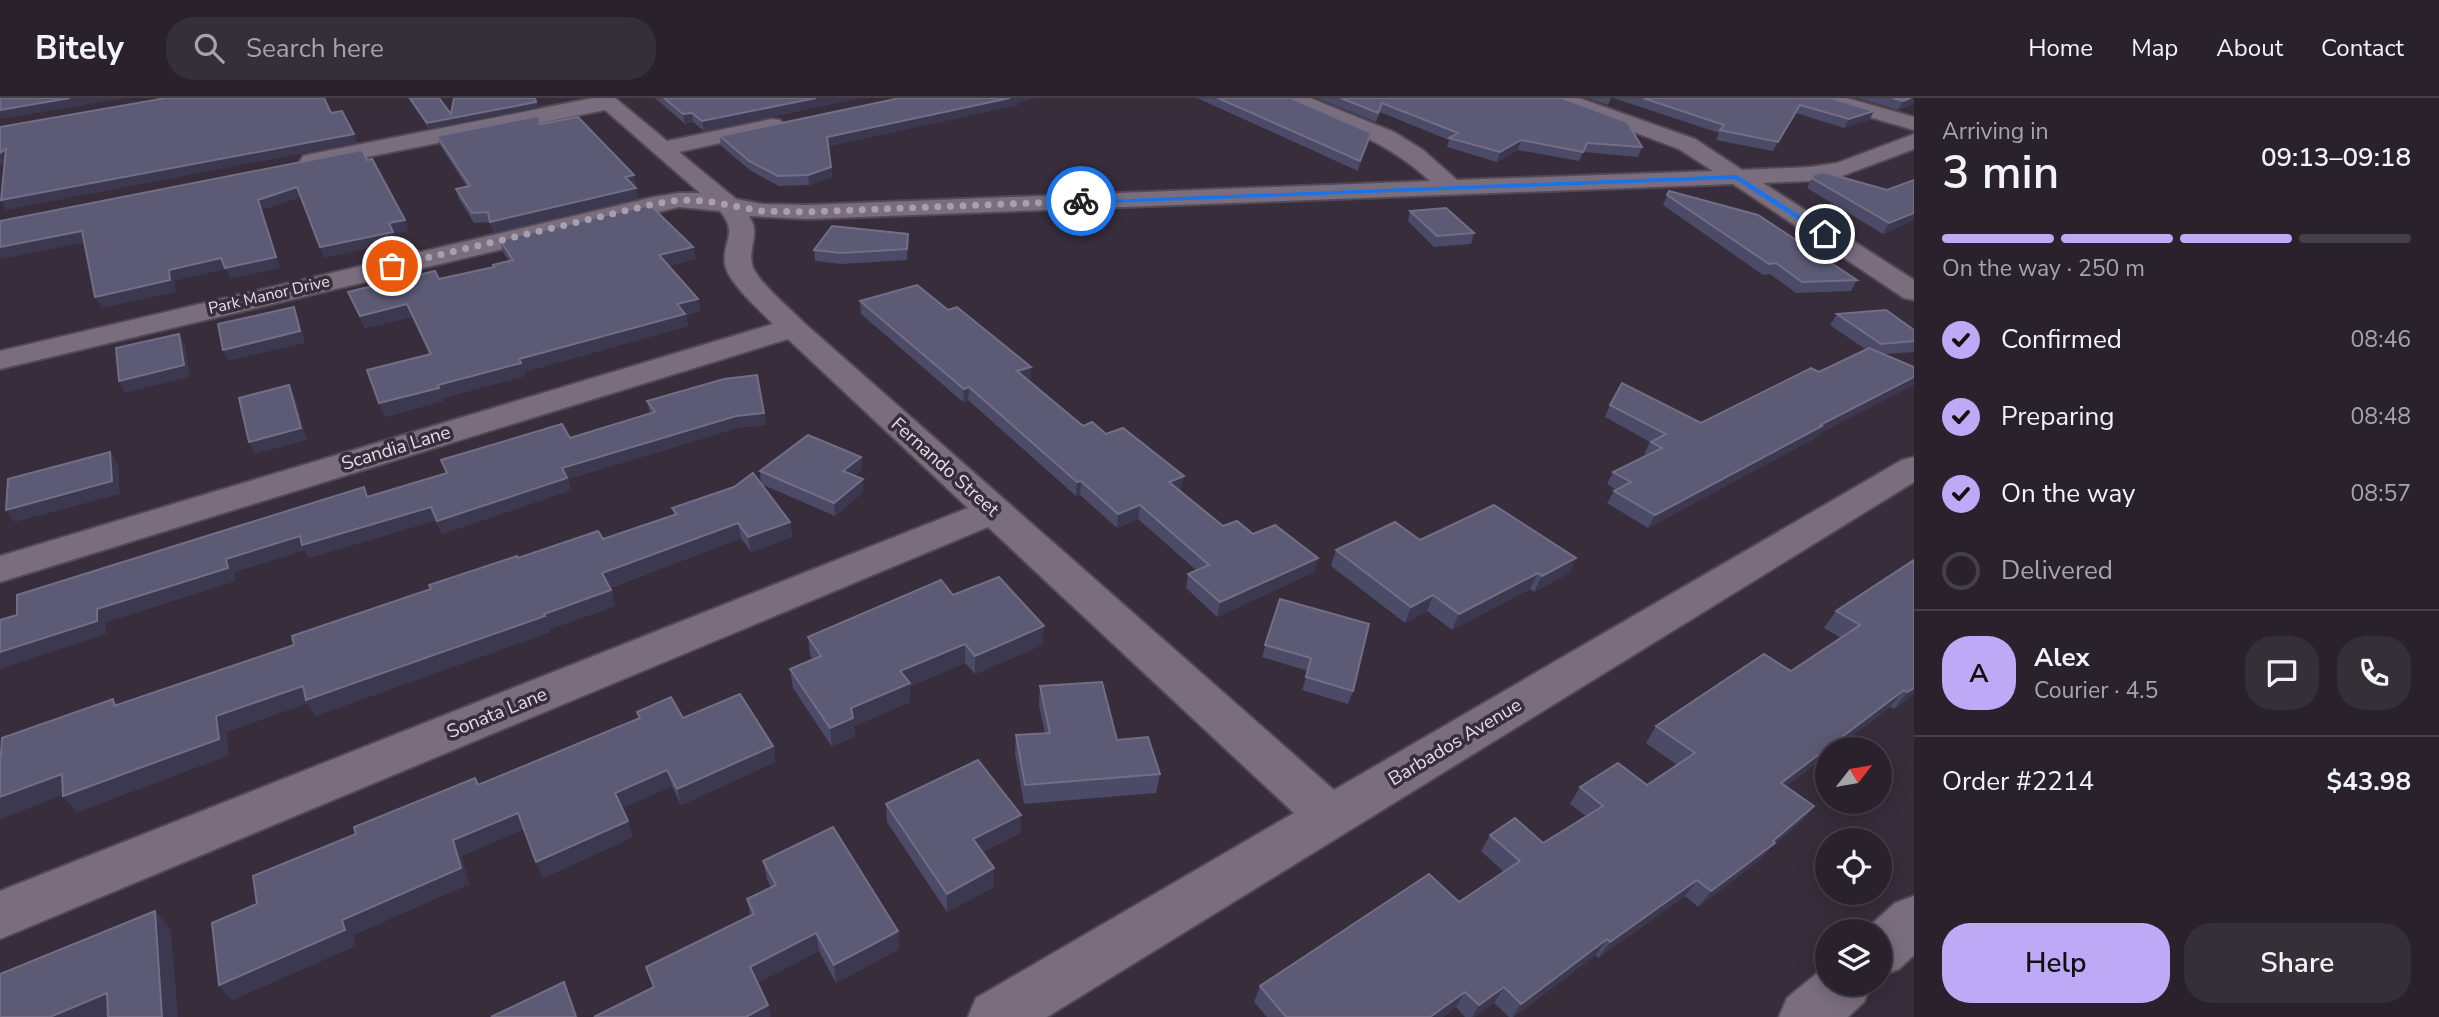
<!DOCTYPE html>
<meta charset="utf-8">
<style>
body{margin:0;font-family:"Nunito Sans",sans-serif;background:#352f38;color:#f1f3f6;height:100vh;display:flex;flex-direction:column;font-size:26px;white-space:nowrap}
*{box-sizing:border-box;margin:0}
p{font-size:23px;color:#a5a4a9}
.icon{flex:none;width:38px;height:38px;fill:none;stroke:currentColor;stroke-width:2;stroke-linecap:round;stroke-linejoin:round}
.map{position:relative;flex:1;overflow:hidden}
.panel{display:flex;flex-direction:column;background:#29222c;width:525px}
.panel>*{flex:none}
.needle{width:46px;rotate:59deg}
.fabs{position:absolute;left:1815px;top:639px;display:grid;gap:14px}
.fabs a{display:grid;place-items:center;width:77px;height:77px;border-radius:50%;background:#29222c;box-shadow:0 4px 18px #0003,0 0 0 2px #453f48;font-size:35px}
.pin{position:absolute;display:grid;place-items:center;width:60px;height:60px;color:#fff;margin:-30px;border:4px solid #fff;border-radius:50%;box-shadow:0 2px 7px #0007}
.courier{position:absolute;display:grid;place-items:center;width:70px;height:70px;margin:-35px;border:5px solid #1a73e8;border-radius:50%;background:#fff;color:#222;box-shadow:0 2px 9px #0007}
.head em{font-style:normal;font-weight:600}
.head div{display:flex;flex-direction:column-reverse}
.head{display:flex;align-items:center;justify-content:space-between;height:119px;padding:0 28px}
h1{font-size:46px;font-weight:600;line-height:52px}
.bar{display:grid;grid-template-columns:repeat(4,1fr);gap:10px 7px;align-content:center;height:84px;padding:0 28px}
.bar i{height:9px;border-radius:5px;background:#453f48}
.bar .on{background:#bda9f5}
.bar p{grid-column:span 4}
.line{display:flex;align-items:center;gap:18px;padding:0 28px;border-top:2px solid #453f48}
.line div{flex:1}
.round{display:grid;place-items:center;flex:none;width:74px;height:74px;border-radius:28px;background:#352f38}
ol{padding:0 28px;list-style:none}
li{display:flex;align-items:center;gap:21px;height:77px}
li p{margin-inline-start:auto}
li .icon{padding:7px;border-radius:50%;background:#bda9f5;color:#111;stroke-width:4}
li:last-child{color:#a5a4a9}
li i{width:38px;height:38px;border:4px solid #453f48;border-radius:50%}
.cta{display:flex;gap:14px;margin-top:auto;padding:14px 28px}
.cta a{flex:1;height:80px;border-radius:28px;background:#bda9f5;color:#111;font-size:28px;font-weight:600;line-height:80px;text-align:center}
.cta a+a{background:#352f38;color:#f1f3f6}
header{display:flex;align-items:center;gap:42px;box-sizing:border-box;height:98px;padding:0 35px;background:#29222c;border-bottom:2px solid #453f48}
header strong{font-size:33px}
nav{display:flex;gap:38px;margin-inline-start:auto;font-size:24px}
.search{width:490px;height:63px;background:#352f38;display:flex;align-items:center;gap:18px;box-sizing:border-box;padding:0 24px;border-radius:28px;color:#a5a4a9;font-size:26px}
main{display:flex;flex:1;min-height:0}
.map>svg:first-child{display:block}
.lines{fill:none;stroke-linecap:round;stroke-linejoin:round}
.minor-casing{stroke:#524955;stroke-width:4}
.tertiary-casing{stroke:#524955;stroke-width:4}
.minor{fill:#7a6e7e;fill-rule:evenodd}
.tertiary{fill:#7a6e7e;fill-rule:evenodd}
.wall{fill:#4b4a67}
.shaded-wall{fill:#3c384f}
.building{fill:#5c5a74;stroke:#716e86;stroke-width:2}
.route{fill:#1a73e8}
.done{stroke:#a79faa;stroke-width:7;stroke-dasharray:0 12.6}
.labels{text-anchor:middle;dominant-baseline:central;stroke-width:7;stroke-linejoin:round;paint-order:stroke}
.far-street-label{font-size:16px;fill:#e3dce5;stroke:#372d3b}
.street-label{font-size:19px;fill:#e3dce5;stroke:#372d3b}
</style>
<header>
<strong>Bitely</strong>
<div class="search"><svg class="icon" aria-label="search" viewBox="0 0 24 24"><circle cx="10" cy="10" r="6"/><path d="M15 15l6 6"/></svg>Search here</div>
<nav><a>Home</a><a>Map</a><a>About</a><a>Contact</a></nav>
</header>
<main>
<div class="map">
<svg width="1914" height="919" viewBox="0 0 1914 919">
<rect width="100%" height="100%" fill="#372d3b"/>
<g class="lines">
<defs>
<g id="minor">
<path d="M 593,0 L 615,0 L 667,43 L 772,21 L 780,22 L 783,27 L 780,32 L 679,54 L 736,101 L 762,106 L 807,107 L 1430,83 C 1387,43 1338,27 1285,4 L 1282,0 L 1310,0 L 1394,34 L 1423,52 L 1457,82 L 1713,73 L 1679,51 L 1553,4 L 1550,0 L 1579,0 L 1695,41 L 1742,72 L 1810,69 L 1837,65 L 1914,36 L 1914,51 L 1842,78 L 1810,83 L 1763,85 L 1914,182 L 1914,202 L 1904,200 L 1733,86 L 807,121 L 749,118 C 761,136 748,148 752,166 C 754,181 792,212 803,224 L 1334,692 L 1902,362 L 1914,359 L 1914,384 L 1047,919 L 968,919 L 976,900 L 1294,715 L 988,429 L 0,841 L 0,793 L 968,410 L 788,241 L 0,484 L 0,458 L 773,226 C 761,213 727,184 725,166 C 722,142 739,136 720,113 L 679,109 L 0,271 L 0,253 L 654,99 L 679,95 L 700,95 L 605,12 L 311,70 L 303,68 L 300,63 L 303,58 L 311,56 Z"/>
<polygon points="1815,0 1847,0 1914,19 1914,32 1818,4"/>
</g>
<g id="tertiary">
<polygon points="1914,798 1914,857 1899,871 1880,878 1880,833 1864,833 1895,805"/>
<polygon points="1827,867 1827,886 1871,886 1864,904 1848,919 1779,919 1787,900"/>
</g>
</defs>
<use href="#minor" class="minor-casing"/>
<use href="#tertiary" class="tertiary-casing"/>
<use href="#minor" class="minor"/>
<use href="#tertiary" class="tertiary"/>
</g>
<g class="wall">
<polygon points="408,0 439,0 451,16 536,0 538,10 429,31"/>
<polygon points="655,0 860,0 704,33 693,24 685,26"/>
<polygon points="900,0 1035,0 1018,4 1018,7 828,48 832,79 809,87 779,88 751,73 721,48 720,38"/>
<polygon points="1197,0 1291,0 1371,35 1358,73"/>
<polygon points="1317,0 1562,0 1642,49 1638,59 1583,54 1579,63 1518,52 1497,64 1447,49 1449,42 1380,14 1376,24"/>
<polygon points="1587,0 1611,0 1608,7"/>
<polygon points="1613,0 1830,0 1874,13 1869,22 1844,30 1796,15 1773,53 1716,42 1719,35"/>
<polygon points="1857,0 1914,0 1914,6 1898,12"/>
<polygon points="540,26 636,87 633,87 638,100 493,134 490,124 474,125 459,101 456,91 467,89 440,47 437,38"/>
<polygon points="1814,76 1914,122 1883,136 1807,90"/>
<polygon points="1669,93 1857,182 1851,193 1796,195 1770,176 1763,177 1663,107"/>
<polygon points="1410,113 1474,135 1471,146 1434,149 1408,123"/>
<polygon points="908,136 907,162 841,166 815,163 814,152"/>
<polygon points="500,142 693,149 695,161 668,168 698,201 700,213 686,217 688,228 524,274 525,278 443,300 443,303 385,319 429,256 412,219 365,230 348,194 439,181 494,169 509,163 503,154"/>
<polygon points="860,203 948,212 1031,269 1030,282 1028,282 1083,328 1106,336 1181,392 1180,393 1223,428 1253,436 1318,460 1314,474 1217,519 1186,490 1188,476 1196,472 1138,421 1117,430 1080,397 1076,398 968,302 963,304 861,216"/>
<polygon points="1837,216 1914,232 1914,254 1885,256 1815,340 1648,430 1607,405 1614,393 1616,392 1607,386 1613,374 1647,357 1644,356 1650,344 1605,319 1610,307 1701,325 1819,274 1865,251 1830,227"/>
<polygon points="647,303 764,315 766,327 737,330 568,381 571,392 442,436 436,422 309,460 305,452 234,474 235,483 106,524 106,536 17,517 364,389 368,399 446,375 441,362 570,340 650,316"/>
<polygon points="861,359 862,371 854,378 863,394 835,418 761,386 760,373"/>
<polygon points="672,410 790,424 792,439 751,454 741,440 610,490 615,508 550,531 550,534 315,618 308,605 226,634 229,657 77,714 63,698 63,696 0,721 0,656 113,601 117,607 294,547 431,491 518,460 603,441 674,417"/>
<polygon points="1420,442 1576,460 1569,475 1534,494 1530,491 1452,532 1427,513 1405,525 1331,468 1336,452"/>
<polygon points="1914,460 1914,596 1894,611 1890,609 1834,651 1827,651 1827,657 1786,688 1814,708 1801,724 1769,751 1761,761 1698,809 1685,798 1598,860 1596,857 1513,919 1509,919 1494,905 1474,919 1465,919 1456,909 1443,919 1267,919 1254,904 1260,888 1459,804 1504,774 1481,753 1490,737 1543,745 1586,718 1570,706 1580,689 1647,687 1677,667 1646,645 1656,628 1791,573 1841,540 1824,530 1836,513 1910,465"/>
<polygon points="953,497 1042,547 975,576 965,565 910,588 910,604 854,628 855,638 832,649 793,590 790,571 813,562 810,557 808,539"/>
<polygon points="1280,501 1353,593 1348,606 1302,592 1308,573 1262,559"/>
<polygon points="1040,588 1117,642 1160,676 1156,695 1024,706 1015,656 1016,637 1045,635 1039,607"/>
<polygon points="637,614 683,620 773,648 775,664 681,707 672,688 622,710 633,739 543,780 524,731 461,758 469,786 353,837 355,848 232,902 219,887 257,806 475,680 478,686 639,621"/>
<polygon points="886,706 1021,717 1020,735 983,754 994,789 947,814 887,724"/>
<polygon points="763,763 898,833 899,851 836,885 819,853 757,885 653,889 646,869 750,817 747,801 771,789 767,781"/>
</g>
<g class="shaded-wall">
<polygon points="70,0 125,0 0,21 0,12"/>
<polygon points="536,0 538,10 429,31 427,25"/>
<polygon points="816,0 860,0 704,33 702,23"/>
<polygon points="1010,0 1035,0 1018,4 1018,7 827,49 827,39"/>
<polygon points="1911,0 1914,0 1914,6 1898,12 1903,3"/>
<polygon points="1800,7 1796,15 1773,53 1778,44"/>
<polygon points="1874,13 1869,22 1844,30 1849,21"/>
<polygon points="692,15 693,24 685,26 683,16"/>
<polygon points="1371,35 1369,44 1358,73 1360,63"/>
<polygon points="354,36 357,45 6,112 1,102"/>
<polygon points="1521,42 1518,52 1497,64 1500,54"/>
<polygon points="6,51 11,60 0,68 0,55"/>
<polygon points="831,69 832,79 809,87 808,77"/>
<polygon points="634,77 636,87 627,89 625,79"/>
<polygon points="297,89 301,99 262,112 280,170 230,181 226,171 174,183 176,194 102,210 95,199 169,172 258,102"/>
<polygon points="636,90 638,100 493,134 490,124"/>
<polygon points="1914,115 1914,122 1883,136 1889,125"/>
<polygon points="405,122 409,133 394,136 397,144 324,160 320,149 389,125"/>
<polygon points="82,133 88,144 2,161 0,158 0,149"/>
<polygon points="693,149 695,161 661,169 659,157"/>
<polygon points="698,201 700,213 686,217 688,228 524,274 525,278 443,300 443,303 385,319 379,305 519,261 677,206"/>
<polygon points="407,206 412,219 365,230 360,218"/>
<polygon points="294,209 299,220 305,245 228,263 223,252"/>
<polygon points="179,236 185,247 190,279 125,295 119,283"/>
<polygon points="1031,269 1030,282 1016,286 1017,273"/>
<polygon points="1914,279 1914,287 1817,337 1815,340 1648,430 1655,417 1820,327"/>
<polygon points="289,287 295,299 307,342 255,356 249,344"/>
<polygon points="969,289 968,302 963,304 964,291"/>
<polygon points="764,315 766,327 737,330 568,381 571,392 442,436 437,423 562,370 736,318"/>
<polygon points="110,354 118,366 120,396 15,424 6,412"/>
<polygon points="861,359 862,371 844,386 843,373"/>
<polygon points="1184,378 1181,392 1167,398 1169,384"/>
<polygon points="863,381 863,394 835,418 834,405"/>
<polygon points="1081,383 1080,397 1076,398 1077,384"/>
<polygon points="1140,407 1138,421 1117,430 1118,416"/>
<polygon points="431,409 436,422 309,460 305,452 234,474 235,483 106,524 106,536 0,571 0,554 97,511 226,461 300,438"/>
<polygon points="790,424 792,439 751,454 748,439"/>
<polygon points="738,425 741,440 606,491 602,475"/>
<polygon points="1318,460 1314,474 1217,519 1220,504"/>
<polygon points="1576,460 1569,475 1534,494 1542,478"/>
<polygon points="1538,475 1530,491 1452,532 1459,516"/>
<polygon points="611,492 615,508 550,531 550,534 315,618 308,605 226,634 229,657 77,714 63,698 216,618 303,588 544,516"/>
<polygon points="1433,497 1427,513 1405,525 1411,509"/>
<polygon points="1044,528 1042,547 975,576 975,558"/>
<polygon points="965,546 965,565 910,588 910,604 854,628 855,638 832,649 830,630 851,610 900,573"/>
<polygon points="1914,590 1914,596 1894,611 1907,594"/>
<polygon points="1904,592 1890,609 1834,651 1827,651 1827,657 1768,701 1781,685"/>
<polygon points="773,648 775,664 681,707 677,691"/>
<polygon points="667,672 672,688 620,711 615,695"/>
<polygon points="62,676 76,692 0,721 0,699"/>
<polygon points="1814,708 1801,724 1769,751 1761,761 1698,809 1711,793 1773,743"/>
<polygon points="518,715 524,731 461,758 469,786 353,837 355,848 232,902 219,887 453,742"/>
<polygon points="1021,717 1020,735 973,759 973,741"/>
<polygon points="628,723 633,739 543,780 536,764"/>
<polygon points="994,770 994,789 947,814 947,796"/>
<polygon points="1697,782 1685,798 1598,860 1610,844"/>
<polygon points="155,813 171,831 178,919 162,919"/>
<polygon points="898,833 899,851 836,885 834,867"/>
<polygon points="816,835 819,853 754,887 750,869"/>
<polygon points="1607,841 1596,857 1512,919 1521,906"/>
<polygon points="564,884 572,901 578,919 576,919"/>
<polygon points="1504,889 1494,905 1474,919 1472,919 1479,907"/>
<polygon points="1465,894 1456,909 1443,919 1430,919"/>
<polygon points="107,895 109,919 50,919"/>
<polygon points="768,907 771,919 746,919"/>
</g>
<g class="building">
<polygon points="0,0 70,0 0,12"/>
<polygon points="166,0 324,0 331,15 342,13 354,36 1,102 6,51 0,55 0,29"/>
<polygon points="410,0 439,0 451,16 454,0 535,0 536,4 427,25"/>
<polygon points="664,0 816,0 702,23 692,15 683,16"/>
<polygon points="900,0 1010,0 827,39 831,69 808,77 778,78 749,63 720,38"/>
<polygon points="1218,0 1291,0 1371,35 1360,63"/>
<polygon points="1341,0 1562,0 1627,24 1642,49 1587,45 1583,54 1521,42 1500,54 1449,40 1458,35 1382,5 1378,15"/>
<polygon points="1643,0 1830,0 1874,13 1849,21 1800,7 1778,44 1720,32 1724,27"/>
<polygon points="1893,0 1911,0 1903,3"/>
<polygon points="539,18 540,26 578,19 634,77 625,79 636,90 490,124 488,114 472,115 456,91 470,88 437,38"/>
<polygon points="362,52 367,62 372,61 405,122 389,125 393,134 320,149 297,89 258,102 276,159 225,170 221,160 169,172 170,182 95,199 82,133 0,149 0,123"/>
<polygon points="1823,74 1887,92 1914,82 1914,115 1889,125 1812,80 1814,76"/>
<polygon points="1669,93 1758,117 1857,182 1802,184 1776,165 1769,166 1667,97"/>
<polygon points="650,107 693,149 659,157 698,201 677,206 685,216 519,261 521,265 438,287 439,290 379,305 367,272 431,256 407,206 360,218 348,194 435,173 439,181 494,169 493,167 513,162 500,142"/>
<polygon points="1446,110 1474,135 1437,138 1410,113"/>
<polygon points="832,128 908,136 907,151 841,155 814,152"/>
<polygon points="917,187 948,212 957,209 1031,269 1017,273 1083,328 1092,324 1106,336 1123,330 1184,378 1169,384 1223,428 1237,423 1253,436 1275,427 1318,460 1220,504 1188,476 1209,467 1140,407 1118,416 1081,383 1077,384 969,289 964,291 860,203"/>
<polygon points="294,209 300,233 223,252 218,226"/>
<polygon points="1886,212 1914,232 1914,243 1881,246 1837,216"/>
<polygon points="179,236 184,267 119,283 116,250"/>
<polygon points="1869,250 1914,269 1914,279 1820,327 1822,328 1655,417 1614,393 1631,384 1613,374 1662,350 1651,344 1666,336 1610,307 1622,285 1701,325 1811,270 1819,274"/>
<polygon points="757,277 764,315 736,318 562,370 567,380 437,423 431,409 302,447 300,438 226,461 228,470 97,511 97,523 0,554 0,522 17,517 17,497 364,389 367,399 447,375 441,362 562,326 570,340 655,314 647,303 724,281"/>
<polygon points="289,287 301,330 249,344 239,300"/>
<polygon points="808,337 861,359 843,373 863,381 834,405 760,373"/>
<polygon points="110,354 112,383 6,412 8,381"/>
<polygon points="753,375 790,424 748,439 738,425 602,475 611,492 544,516 545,518 306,602 303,588 216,618 219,641 63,698 62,676 0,699 0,656 1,656 2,640 113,601 114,608 294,547 292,538 431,491 429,487 517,458 518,460 598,433 603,441 677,416 672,410 734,389"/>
<polygon points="1494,407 1576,460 1542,478 1538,475 1459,516 1433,497 1411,509 1336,452 1395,424 1420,442"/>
<polygon points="1914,462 1914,590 1907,594 1904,592 1781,685 1814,708 1773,743 1775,745 1711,793 1697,782 1610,844 1607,841 1521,906 1504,889 1479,907 1465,894 1430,919 1286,919 1260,888 1429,776 1459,804 1520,763 1490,737 1515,720 1543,745 1603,708 1580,689 1618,665 1647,687 1695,655 1656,628 1764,556 1791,573 1860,527 1836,513"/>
<polygon points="999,479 1044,528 975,558 965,546 900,573 910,585 851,610 853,620 830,630 790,571 821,558 808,539 941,482 953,497"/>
<polygon points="1280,501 1369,526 1353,593 1306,579 1311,560 1265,547"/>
<polygon points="1102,584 1117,642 1148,639 1160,676 1025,687 1016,637 1050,635 1040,588"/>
<polygon points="740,596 773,648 677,691 667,672 615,695 628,723 536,764 518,715 453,742 461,770 342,822 345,832 219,887 212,825 257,806 253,778 356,736 354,729 475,680 478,687 640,620 637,614 671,599 683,620"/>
<polygon points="978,662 1021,717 973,741 994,770 947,796 886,706"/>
<polygon points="833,729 898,833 834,867 816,835 750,869 768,907 746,919 594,919 654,889 646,869 754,816 747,801 776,787 763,763"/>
<polygon points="155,813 162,919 108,919 107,895 50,919 0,919 0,876"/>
<polygon points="564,884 576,919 491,919"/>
</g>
<polygon class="route" points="1737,77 1829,136 1823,138 1735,81 1081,106 1077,103"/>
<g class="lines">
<polyline class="done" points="392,168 654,106 679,102 706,103 762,113 807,114 1081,103"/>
</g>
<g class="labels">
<g class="far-street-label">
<text transform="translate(269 197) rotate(-13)">Park Manor Drive</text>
</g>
<g class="street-label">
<text transform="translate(396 350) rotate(-17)">Scandia Lane</text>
<text transform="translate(945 369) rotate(42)">Fernando Street</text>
<text transform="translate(497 615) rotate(-22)">Sonata Lane</text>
<text transform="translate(1455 644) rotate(-31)">Barbados Avenue</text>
</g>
</g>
</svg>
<div class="fabs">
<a><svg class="needle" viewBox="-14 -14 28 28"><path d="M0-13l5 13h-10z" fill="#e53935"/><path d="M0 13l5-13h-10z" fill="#a5a4a9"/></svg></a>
<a><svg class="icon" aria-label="locate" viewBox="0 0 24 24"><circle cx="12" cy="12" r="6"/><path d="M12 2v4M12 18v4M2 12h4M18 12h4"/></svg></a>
<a><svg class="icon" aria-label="layers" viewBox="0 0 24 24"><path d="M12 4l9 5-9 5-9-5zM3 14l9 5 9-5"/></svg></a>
</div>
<div class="pin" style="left:392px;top:168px;background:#ea580c"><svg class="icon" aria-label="bag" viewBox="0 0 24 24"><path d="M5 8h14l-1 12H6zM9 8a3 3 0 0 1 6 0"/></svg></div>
<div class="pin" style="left:1825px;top:136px;background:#1f2937"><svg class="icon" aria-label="home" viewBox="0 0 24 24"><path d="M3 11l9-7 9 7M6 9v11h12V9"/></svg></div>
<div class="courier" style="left:1081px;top:103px"><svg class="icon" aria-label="bike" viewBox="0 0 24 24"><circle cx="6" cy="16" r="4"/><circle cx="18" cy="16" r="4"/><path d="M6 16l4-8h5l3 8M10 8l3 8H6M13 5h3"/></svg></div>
</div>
<section class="panel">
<div class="head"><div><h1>3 min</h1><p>Arriving in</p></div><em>09:13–09:18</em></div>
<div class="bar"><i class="on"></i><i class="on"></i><i class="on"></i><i></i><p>On the way · 250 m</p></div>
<ol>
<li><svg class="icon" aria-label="check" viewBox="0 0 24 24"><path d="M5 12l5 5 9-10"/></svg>Confirmed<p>08:46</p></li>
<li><svg class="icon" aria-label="check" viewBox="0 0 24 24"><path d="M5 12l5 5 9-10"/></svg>Preparing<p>08:48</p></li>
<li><svg class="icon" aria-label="check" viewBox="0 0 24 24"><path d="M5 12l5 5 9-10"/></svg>On the way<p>08:57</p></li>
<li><i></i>Delivered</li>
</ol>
<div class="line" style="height:126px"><b class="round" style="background:#bda9f5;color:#111">A</b><div><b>Alex</b><p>Courier · 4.5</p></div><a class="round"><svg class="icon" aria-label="chat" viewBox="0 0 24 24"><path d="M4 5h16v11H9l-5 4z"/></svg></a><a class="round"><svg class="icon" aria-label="phone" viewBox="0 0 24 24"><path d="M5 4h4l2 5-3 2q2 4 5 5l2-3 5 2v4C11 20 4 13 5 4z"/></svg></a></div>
<div class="line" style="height:91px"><div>Order #2214</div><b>$43.98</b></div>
<div class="cta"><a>Help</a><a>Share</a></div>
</section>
</main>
